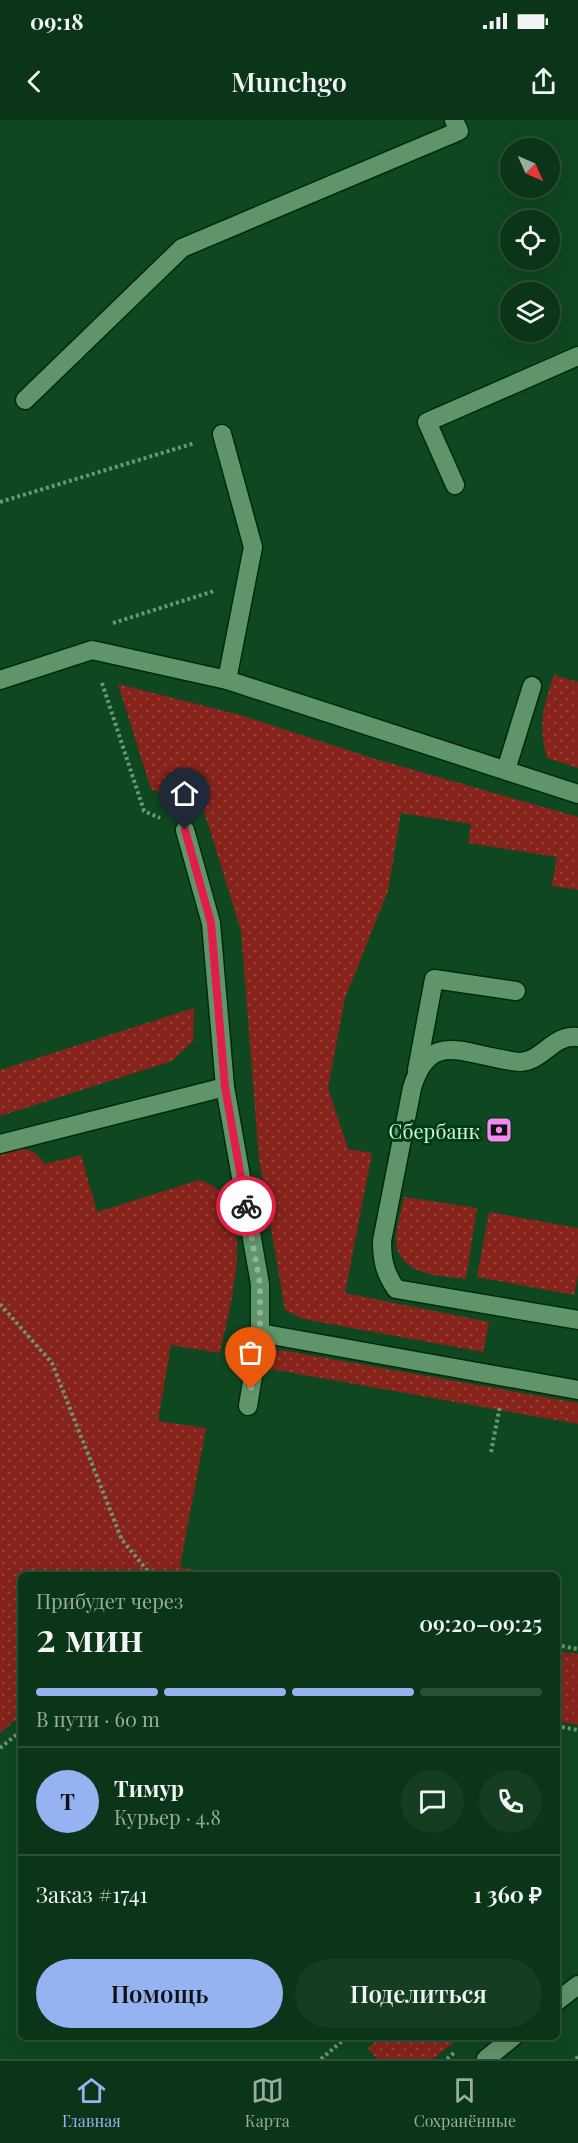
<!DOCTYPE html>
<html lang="ru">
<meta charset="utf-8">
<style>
body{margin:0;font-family:"Playfair Display",serif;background:#143d21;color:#f1f3f6;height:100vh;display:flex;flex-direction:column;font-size:22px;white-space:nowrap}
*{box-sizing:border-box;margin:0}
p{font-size:20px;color:#9aaba2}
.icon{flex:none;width:33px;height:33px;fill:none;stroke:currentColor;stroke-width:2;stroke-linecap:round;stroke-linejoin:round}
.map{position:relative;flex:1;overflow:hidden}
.panel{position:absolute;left:18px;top:1452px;width:542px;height:468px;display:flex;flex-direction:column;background:#0b3518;border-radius:9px;box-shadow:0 6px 24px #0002,0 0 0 2px #2b5037}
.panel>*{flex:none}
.needle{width:39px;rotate:135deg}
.tools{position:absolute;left:500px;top:18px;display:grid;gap:12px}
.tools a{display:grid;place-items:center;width:60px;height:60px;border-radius:50%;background:#0b3518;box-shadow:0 6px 24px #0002,0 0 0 2px #2b5037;font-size:30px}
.pin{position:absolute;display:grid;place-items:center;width:51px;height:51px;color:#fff;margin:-62px -26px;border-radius:50% 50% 50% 0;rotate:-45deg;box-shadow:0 0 6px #0007}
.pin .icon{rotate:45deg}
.courier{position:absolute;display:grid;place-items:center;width:60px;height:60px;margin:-30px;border:4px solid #e11d48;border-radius:50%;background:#fff;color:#222;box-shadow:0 2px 8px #0007}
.head em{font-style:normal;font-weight:600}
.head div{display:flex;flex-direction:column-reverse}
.head{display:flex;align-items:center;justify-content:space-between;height:102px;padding:0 18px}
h1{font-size:39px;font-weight:600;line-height:45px}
.bar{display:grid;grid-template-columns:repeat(4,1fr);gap:9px 6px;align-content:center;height:72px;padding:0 18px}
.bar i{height:8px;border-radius:4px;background:#2b5037}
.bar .current{background:#95b2f1}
.bar p{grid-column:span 4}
.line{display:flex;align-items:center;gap:15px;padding:0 18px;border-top:2px solid #2b5037}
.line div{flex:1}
.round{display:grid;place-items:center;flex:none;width:63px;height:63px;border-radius:32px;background:#143d21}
.cta{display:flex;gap:12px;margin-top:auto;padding:12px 18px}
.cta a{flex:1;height:69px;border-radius:36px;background:#95b2f1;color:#111;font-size:24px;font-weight:600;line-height:69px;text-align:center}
.cta a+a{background:#143d21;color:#f1f3f6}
.status{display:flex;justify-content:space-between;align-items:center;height:42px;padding:0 30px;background:#0b3518;direction:ltr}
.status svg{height:16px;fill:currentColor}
header{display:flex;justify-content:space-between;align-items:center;height:78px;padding:0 18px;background:#0b3518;font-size:27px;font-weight:600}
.tabs{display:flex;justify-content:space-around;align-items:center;height:84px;border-top:2px solid #2b5037;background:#0b3518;font-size:16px;color:#9aaba2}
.tabs a{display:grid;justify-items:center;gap:3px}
.tabs .current{color:#95b2f1}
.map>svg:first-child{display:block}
.grass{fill:url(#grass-dots)}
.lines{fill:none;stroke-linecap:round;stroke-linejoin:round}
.minor-casing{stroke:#012a0d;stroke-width:21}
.path{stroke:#6c9676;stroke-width:4;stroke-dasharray:3 3;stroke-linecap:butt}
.minor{stroke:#60956a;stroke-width:18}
.done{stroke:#90b698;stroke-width:6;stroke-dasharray:0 10.8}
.route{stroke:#e11d48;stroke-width:8}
.labels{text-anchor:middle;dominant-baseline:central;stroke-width:6;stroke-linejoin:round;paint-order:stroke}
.poi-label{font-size:20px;fill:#d6f1d9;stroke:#003c15;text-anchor:end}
</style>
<div class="status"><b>09:18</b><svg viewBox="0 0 49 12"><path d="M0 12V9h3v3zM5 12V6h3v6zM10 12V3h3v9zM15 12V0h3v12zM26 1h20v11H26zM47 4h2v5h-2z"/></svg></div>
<header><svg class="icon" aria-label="back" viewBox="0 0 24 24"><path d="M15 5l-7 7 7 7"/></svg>Munchgo<svg class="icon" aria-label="share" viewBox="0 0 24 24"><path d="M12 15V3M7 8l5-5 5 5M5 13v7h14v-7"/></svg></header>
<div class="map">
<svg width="578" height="1939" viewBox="0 0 578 1939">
<defs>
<pattern id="grass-dots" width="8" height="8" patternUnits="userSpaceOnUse" patternTransform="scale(1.5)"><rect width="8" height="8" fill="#86241b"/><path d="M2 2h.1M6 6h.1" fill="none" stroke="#96443c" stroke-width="1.8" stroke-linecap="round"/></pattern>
</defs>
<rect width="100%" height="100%" fill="#0f4720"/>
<g class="grass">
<path d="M 554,555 L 578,562 L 578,648 L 547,638 C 538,602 543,588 554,555 Z"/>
<polygon points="118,564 240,595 372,638 578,697 578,770 552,766 557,737 468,723 471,704 401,693 388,771 345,878 328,968 348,1029 372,1033 345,1173 489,1202 483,1232 303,1199 285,1190 259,1039 241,811 200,678 177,681 151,669"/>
<polygon points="194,888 193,921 172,941 0,996 0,950"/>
<path d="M 20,1028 C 32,1030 38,1034 45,1044 L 81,1035 L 97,1092 L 199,1060 C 263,1077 229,1188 220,1233 L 171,1225 L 158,1301 L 206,1308 L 180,1447 L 199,1451 L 194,1455 L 21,1455 L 21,1595 L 0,1613 L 0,1034 Z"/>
<path d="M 404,1077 L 477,1088 L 466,1159 C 443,1156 405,1156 397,1128 C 393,1116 402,1089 404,1077 Z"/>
<polygon points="489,1092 578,1108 578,1155 574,1175 477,1157"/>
<polygon points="281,1230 578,1283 578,1304 271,1249 266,1245 267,1235 273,1231"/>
<polygon points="556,1531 578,1534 578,1605 557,1601"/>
<polygon points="381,1917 460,1917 433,1939 377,1939 368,1928"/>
</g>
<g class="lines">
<defs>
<g id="minor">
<polyline points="25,280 182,128 459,11 454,0"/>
<polyline points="222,314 253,427 227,560"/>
<polyline points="455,365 427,302 578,236"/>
<polyline points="0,560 92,530 227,560 578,674"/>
<polyline points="506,650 532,566"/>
<polyline points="185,710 211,803 225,967 260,1164 260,1213 248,1286"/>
<path d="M 578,917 C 553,914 543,941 520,942 C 514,942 507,940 501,939 C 457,931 428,914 412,968 L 382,1121 C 382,1141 385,1153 396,1169 L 578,1200"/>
<polyline points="417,950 434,859 516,871"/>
<polyline points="0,1024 225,967"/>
<polyline points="260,1213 578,1270"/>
<polyline points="556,1882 578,1865"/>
<polyline points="486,1939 513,1917"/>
</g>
</defs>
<use href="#minor" class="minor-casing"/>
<g class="path">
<polyline points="0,382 195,323"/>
<polyline points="113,503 214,471"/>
<polyline points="102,563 144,691 160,698"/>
<polyline points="0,1184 52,1243 122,1420 151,1455"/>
<polyline points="491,1332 500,1286"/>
<polyline points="556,1525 578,1529"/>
<polyline points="556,1606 578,1610"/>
<polyline points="0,1628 21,1611"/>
<polyline points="321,1939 347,1917"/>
<polyline points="447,1939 455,1932"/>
<polyline points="576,1939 578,1937"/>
</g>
<use href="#minor" class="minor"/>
</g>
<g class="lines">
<polyline class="done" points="246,1086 260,1164 260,1213 251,1269"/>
<polyline class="route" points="185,710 211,803 225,967 246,1086"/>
</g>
<defs>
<symbol id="bank-square" viewBox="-11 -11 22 22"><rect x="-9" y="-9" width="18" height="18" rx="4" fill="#f589ef" stroke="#003c15"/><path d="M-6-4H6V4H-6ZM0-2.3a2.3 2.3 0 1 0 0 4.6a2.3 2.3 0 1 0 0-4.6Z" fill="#111"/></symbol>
</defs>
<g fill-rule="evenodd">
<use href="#bank-square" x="484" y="995" width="30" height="30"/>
</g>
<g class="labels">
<g class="poi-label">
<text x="480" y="1010">Сбербанк</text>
</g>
</g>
</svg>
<div class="tools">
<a><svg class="needle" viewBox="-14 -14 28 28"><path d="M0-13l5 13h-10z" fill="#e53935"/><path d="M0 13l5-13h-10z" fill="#9aaba2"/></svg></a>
<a><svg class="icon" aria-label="locate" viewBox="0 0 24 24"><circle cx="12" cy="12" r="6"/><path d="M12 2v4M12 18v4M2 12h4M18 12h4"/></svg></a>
<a><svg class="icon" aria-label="layers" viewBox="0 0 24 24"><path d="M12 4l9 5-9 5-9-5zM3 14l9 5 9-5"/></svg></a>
</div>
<div class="pin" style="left:251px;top:1269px;background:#ea580c"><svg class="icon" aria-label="bag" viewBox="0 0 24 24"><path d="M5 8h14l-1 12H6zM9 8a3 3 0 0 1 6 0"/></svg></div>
<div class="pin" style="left:185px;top:710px;background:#1f2937"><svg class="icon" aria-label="home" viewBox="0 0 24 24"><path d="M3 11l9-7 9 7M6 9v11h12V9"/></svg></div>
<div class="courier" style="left:246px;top:1086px"><svg class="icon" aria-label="bike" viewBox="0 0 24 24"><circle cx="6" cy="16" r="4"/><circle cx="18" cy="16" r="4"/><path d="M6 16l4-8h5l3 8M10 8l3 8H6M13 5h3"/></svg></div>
<section class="panel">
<div class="head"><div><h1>2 мин</h1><p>Прибудет через</p></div><em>09:20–09:25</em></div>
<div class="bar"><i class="current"></i><i class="current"></i><i class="current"></i><i></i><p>В пути · 60 m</p></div>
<div class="line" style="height:108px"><b class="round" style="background:#95b2f1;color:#111">Т</b><div><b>Тимур</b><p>Курьер · 4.8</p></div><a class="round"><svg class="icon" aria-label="chat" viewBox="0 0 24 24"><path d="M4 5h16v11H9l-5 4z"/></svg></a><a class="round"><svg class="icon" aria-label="phone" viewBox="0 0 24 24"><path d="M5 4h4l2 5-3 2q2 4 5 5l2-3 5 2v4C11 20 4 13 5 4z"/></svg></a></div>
<div class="line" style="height:78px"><div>Заказ #1741</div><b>1 360 ₽</b></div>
<div class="cta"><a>Помощь</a><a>Поделиться</a></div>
</section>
</div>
<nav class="tabs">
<a class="current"><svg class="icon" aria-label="home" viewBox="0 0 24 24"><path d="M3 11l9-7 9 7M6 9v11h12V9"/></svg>Главная</a>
<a><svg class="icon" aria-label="map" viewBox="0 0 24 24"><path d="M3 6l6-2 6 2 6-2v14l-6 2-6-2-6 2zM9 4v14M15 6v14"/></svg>Карта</a>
<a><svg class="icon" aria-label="saved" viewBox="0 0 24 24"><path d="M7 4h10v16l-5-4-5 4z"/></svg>Сохранённые</a>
</nav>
